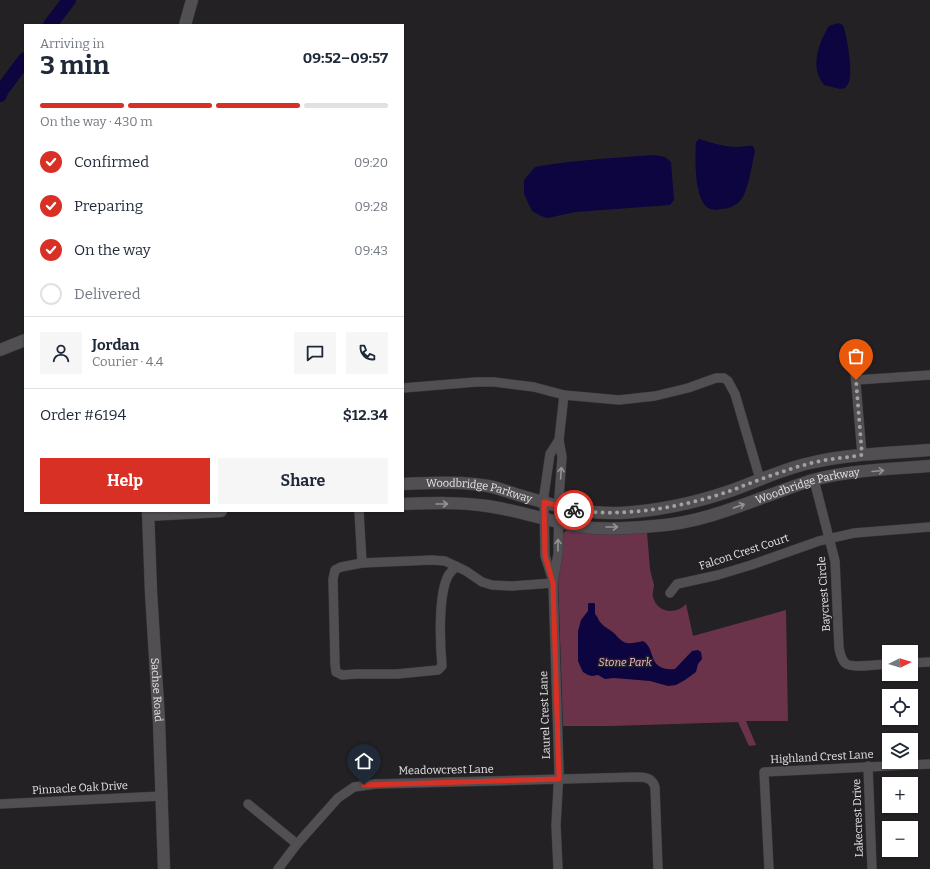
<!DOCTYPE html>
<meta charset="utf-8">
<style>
body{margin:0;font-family:Bitter,serif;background:#f6f6f7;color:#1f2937;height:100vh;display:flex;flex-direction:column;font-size:15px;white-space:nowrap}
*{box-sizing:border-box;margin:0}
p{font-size:13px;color:#747a83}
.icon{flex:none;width:22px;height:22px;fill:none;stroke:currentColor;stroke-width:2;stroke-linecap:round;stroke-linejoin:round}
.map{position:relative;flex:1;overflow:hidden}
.side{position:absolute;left:24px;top:24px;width:380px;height:488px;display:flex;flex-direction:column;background:#fff;border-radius:0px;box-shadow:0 1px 3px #0004}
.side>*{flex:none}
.needle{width:26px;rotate:85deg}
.fabs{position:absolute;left:882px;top:645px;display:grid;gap:8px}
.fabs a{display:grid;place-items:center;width:36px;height:36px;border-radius:0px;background:#fff;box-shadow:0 1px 3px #0004;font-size:20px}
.pin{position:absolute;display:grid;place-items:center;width:34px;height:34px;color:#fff;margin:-41px -17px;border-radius:50% 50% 50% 0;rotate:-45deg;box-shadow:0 0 4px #0007}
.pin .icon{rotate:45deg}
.courier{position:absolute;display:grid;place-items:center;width:40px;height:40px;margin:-20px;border:3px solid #d93025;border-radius:50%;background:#fff;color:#222;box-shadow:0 1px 5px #0007}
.head em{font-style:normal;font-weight:700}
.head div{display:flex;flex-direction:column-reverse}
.head{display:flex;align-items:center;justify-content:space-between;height:68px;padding:0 16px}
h1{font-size:26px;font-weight:700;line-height:30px}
.bar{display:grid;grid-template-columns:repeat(4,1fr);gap:6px 4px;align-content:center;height:48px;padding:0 16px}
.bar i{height:5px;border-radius:3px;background:#e0e1e3}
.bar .current{background:#d93025}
.bar p{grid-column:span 4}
.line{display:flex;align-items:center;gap:10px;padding:0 16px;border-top:1px solid #e0e1e3}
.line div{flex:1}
.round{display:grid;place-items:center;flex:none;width:42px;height:42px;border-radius:0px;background:#f6f6f7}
ol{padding:0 16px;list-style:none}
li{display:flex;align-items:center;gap:12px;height:44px}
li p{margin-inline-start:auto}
li .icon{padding:4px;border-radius:50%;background:#d93025;color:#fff;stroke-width:4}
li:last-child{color:#747a83}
li i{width:22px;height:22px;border:2px solid #e0e1e3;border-radius:50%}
.primary-button{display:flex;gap:8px;margin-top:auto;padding:8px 16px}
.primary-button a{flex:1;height:46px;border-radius:0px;background:#d93025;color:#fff;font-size:16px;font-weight:700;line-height:46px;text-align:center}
.primary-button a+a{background:#f6f6f7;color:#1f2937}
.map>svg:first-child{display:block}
.green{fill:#6a334a}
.water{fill:#0c053f}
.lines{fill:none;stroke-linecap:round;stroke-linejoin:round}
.river{stroke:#0c053f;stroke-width:14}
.minor-casing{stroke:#3c3b3d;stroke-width:10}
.secondary-casing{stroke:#3c3b3d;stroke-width:13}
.minor{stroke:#514f52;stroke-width:9}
.secondary{stroke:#514f52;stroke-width:12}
.oneway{stroke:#949295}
.done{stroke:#a1a0a2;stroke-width:4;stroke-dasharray:0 7.2}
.route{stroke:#d93025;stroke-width:5}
.labels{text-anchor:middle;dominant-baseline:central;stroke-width:3;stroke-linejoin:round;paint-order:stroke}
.street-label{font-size:11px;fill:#e5e4e6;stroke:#232124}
.park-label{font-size:11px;font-style:italic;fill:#f8b8d0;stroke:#232124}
</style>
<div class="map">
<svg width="930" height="869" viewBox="0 0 930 869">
<rect width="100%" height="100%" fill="#232124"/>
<path class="green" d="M 567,530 L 647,532 C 648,544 649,557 650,569 C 651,575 653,580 654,585 C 654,589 652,593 653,597 C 657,613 676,615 686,604 L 693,636 L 786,610 L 788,721 L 746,721 L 756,745 L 749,746 L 738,722 L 611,726 L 563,726 L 558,578 L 562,534 Z"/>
<g class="water">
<path d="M 838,23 L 843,25 C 847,36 853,72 849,82 C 848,84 846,87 845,88 L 840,89 L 824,85 C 822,82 819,78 818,74 C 813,58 821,39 829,26 Z"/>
<path d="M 699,139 C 712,143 724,147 737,147 C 743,147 747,145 753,146 L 755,151 C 752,163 748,193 740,201 C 736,206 727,209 721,209 C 717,210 712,210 708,208 C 694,198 695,158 696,142 Z"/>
<path d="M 654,155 L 665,157 L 671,162 L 674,200 L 670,205 L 575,212 L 548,218 L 541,216 L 532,211 L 524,194 L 524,180 L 535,167 C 574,160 614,158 654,155 Z"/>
<path d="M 589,603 L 594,603 L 595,604 L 595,614 C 598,617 598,619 600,622 C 604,627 611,630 615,634 C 625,646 629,644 643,641 C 657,649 646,671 675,669 L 692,651 L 698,650 L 701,652 L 702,659 L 698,664 L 696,672 L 685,680 L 676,685 L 668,686 L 650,681 L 614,678 L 605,679 L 598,675 L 592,676 L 588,675 L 583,672 L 581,668 L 578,661 L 578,631 L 581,620 L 588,611 L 588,604 Z"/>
</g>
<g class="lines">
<g class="river">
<polyline points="50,25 69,0"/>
<polyline points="0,95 2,90 25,59"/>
</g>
<defs>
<g id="minor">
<polyline points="853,348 862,455"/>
<polyline points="856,380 930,375"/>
<polyline points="403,388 476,382 494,382 534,387 564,395 619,400 655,396 688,388 716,378 724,378 728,381 735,394 760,479"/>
<path d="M 814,480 L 835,561 L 839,648 C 840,653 841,659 845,663 C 851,669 880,664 889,664"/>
<polyline points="359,511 362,563"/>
<path d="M 456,566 C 454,569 450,572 448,576 C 438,595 440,644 442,666 L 438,670 L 397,674 L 356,674 L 342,675 L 336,672 L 335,664 L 333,579 L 335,570 L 341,567 L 362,563 L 432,560 L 445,561 L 466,571 L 482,582 L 492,585 L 512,586 L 553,583"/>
<polyline points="553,581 545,556 544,495 550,454 559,440"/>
<polyline points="670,593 677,584 718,575 751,565 819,541 854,533 930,527"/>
<polyline points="911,663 930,662"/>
<polyline points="868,766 872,869"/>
<polyline points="0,804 162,796"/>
<polyline points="248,804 297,844"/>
<path d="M 278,869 L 297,844 L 338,798 L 354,787 L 375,784 L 637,777 C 646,777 652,778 655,787 L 658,869"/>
<polyline points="558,869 556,825 559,771 553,583 558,554 559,498 562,457 559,440 564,395"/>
<polyline points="769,869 764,772 930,764"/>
</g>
<g id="secondary">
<polyline points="185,25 192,0"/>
<polyline points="0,350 25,340"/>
<path id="s1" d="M 403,484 C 431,483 460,481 488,486 C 499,488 511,493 522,496 C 555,506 585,514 620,513 C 657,511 695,503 730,491 C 756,482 782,469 810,463 C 847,454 891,453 930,450"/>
<path id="s2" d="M 403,504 C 431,503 460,502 487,506 C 523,511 558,525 594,528 C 614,529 634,528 654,526 C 709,523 761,496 813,480 C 850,470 892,469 930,466"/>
<path id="s3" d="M 148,511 L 151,592 L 159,721 L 164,869"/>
<polyline points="148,515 221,511"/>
</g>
</defs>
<use href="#minor" class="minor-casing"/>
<use href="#secondary" class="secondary-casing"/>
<use href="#minor" class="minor"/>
<use href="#secondary" class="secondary"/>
</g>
<defs><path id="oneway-shaft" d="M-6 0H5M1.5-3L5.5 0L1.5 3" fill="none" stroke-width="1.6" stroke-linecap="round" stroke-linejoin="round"/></defs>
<g class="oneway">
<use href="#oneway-shaft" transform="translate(878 471) rotate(-5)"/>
<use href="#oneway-shaft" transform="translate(561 473) rotate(-86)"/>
<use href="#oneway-shaft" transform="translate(442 504)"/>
<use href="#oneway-shaft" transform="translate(739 506) rotate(-19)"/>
<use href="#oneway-shaft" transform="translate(612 527)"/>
<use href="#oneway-shaft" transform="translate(558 545) rotate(-90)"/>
</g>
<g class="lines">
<path class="done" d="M 574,510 C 623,518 684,507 730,491 C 756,481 781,471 808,464 C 825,459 844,458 862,455 L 856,380"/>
<polyline class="route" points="364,785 559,779 553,583 545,556 544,502 574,510"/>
</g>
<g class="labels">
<g class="street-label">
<text stroke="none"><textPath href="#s2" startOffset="413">Woodbridge Parkway</textPath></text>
<text stroke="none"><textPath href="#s1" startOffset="77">Woodbridge Parkway</textPath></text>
<text transform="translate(744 552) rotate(-18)">Falcon Crest Court</text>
<text transform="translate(824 594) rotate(-94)">Baycrest Circle</text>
<text stroke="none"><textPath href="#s3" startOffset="179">Sachse Road</textPath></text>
<text transform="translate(545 715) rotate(-92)">Laurel Crest Lane</text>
<text transform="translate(822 757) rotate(-3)">Highland Crest Lane</text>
<text transform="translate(446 770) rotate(-1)">Meadowcrest Lane</text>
<text transform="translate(80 788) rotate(-3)">Pinnacle Oak Drive</text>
<text transform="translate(858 818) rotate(-92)">Lakecrest Drive</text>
</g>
<g class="park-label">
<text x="625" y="662">Stone Park</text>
</g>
</g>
</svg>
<div class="fabs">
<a><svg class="needle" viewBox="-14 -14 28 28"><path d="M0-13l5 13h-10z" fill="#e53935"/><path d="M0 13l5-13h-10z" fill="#747a83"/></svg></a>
<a><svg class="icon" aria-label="locate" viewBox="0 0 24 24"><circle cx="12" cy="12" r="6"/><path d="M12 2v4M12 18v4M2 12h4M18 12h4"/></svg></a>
<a><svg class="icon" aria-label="layers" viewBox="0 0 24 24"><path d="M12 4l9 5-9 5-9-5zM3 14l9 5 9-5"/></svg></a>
<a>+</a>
<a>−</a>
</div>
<div class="pin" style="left:856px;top:380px;background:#ea580c"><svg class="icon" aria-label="bag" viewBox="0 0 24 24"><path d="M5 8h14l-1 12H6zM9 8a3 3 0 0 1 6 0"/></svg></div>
<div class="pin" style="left:364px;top:785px;background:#1f2937"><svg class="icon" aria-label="home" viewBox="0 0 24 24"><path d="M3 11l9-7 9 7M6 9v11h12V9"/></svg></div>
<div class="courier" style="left:574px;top:510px"><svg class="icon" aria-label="bike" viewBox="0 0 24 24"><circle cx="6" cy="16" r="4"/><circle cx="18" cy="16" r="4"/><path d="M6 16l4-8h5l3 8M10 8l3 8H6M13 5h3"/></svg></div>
<section class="side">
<div class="head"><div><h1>3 min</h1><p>Arriving in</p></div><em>09:52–09:57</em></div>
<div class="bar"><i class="current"></i><i class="current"></i><i class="current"></i><i></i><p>On the way · 430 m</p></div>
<ol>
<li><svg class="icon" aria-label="check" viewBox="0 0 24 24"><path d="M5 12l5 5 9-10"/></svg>Confirmed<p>09:20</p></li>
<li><svg class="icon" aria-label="check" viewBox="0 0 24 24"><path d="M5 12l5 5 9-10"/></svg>Preparing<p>09:28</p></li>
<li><svg class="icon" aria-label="check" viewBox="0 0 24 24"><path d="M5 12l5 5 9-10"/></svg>On the way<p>09:43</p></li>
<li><i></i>Delivered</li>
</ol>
<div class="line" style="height:72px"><a class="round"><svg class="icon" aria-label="person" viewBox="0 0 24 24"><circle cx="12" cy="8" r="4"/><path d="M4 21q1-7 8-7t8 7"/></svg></a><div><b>Jordan</b><p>Courier · 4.4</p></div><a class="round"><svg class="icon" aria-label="chat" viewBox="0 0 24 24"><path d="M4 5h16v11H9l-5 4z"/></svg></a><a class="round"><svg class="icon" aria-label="phone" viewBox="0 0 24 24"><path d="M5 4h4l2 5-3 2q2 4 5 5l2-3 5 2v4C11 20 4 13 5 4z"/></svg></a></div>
<div class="line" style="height:52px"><div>Order #6194</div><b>$12.34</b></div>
<div class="primary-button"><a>Help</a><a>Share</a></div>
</section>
</div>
